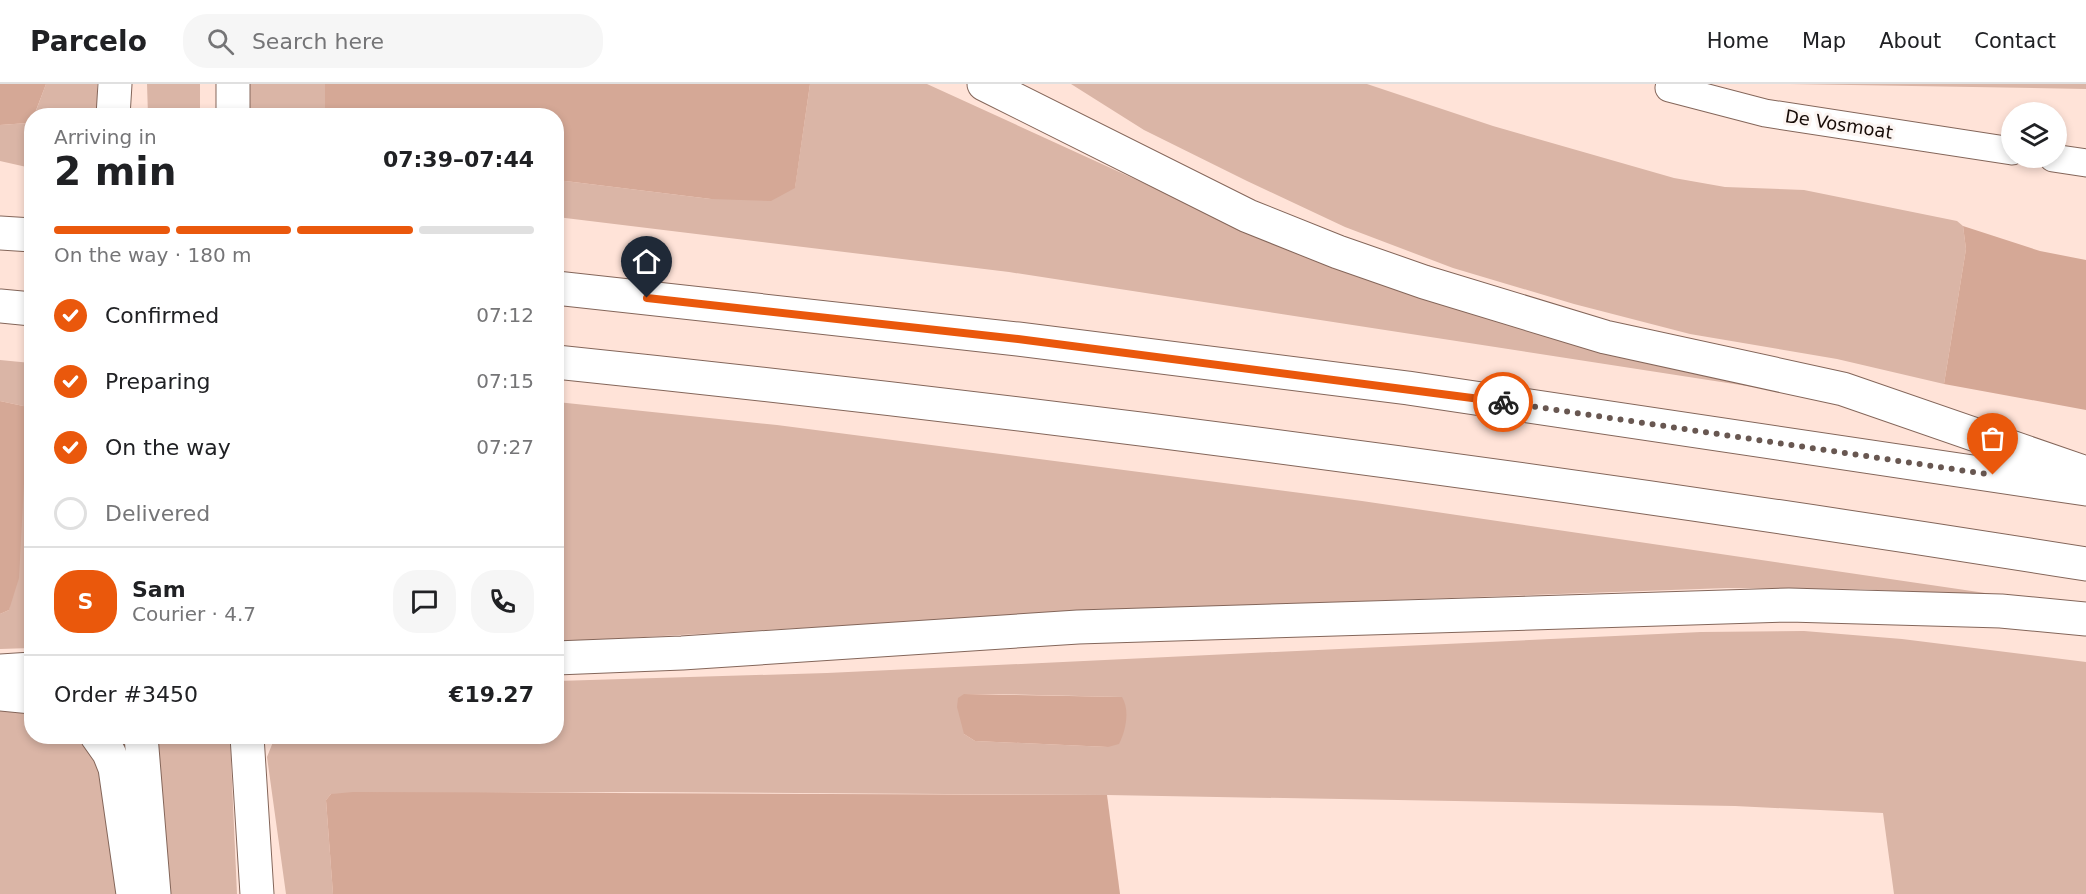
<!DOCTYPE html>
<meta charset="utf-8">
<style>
body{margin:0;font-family:"DejaVu Sans",sans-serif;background:#f6f6f6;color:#202124;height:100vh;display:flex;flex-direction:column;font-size:22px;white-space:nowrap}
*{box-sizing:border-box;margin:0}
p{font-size:20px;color:#757577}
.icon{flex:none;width:33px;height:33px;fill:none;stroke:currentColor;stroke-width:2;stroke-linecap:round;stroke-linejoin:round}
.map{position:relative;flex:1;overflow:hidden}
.panel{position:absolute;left:24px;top:24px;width:540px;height:636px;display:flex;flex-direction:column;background:#fff;border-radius:24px;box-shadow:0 3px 9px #0003}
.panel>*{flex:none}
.controls{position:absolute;left:2001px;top:18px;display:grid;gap:12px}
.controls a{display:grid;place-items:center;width:66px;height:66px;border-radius:50%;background:#fff;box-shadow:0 3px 9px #0003;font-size:30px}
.pin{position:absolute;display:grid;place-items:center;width:51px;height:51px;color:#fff;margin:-62px -26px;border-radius:50% 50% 50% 0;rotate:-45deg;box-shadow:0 0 6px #0007}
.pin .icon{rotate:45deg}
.courier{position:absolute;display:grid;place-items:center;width:60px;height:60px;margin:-30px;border:4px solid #ea580c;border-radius:50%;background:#fff;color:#222;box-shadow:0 2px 8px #0007}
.overview em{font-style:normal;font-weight:800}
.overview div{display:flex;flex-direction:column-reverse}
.overview{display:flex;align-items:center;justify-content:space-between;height:102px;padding:0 30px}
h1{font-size:39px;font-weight:800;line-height:45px}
.bar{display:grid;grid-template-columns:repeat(4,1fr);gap:9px 6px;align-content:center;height:72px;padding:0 30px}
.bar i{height:8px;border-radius:4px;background:#e0e0e0}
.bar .active{background:#ea580c}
.bar p{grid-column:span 4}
.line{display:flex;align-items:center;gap:15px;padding:0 30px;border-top:2px solid #e0e0e0}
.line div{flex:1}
.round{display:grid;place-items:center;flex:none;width:63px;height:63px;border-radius:24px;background:#f6f6f6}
ol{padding:0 30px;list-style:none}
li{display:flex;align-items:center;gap:18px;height:66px}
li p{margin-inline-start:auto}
li .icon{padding:6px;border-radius:50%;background:#ea580c;color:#fff;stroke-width:4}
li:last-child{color:#757577}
li i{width:33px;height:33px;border:3px solid #e0e0e0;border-radius:50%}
header{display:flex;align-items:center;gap:36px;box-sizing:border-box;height:84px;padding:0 30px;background:#fff;border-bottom:2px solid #e0e0e0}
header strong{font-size:28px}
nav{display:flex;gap:33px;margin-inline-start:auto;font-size:21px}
.search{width:420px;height:54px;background:#f6f6f6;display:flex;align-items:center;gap:15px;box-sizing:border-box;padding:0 21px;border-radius:24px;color:#757577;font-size:22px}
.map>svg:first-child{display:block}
.green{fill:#dab5a6;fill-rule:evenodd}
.forest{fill:#d5a896}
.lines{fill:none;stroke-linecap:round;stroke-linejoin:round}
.minor-casing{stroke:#84665a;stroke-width:29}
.primary-casing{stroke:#84665a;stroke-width:35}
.motorway-casing{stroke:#84665a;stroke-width:35}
.minor{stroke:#fff;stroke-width:27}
.primary{stroke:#fff;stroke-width:33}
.motorway{stroke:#fff;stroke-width:33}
.done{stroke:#685751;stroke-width:6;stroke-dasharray:0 10.8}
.route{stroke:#ea580c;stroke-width:8}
.labels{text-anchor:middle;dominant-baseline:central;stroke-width:6;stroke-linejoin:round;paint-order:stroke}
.street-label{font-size:18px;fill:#170c08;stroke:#fcf5f2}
</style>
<header>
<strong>Parcelo</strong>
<div class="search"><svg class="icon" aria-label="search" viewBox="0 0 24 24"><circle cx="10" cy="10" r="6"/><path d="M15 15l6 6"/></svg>Search here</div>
<nav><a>Home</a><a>Map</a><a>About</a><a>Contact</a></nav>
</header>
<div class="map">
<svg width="2086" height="810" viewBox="0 0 2086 810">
<rect width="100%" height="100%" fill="#ffe3d8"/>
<g class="green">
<polygon points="46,0 97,0 97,31 34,32"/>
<polygon points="147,0 200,0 200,31 148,31"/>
<rect x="248" y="0" width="77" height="31"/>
<polygon points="810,0 927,0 1150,102 1255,146 1760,304 1009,188 557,133 557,96 711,115 795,103"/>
<polygon points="1071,0 1367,0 1493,42 1674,94 1725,103 1804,106 1957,137 1963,142 1966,165 1944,300 1837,275 1690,250 1574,220 1453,184 1345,143 1247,97 1144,46"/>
<polygon points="1790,0 2086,0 2086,5"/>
<polygon points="31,34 31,84 0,77 0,41 28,39"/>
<polygon points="0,276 31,279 31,564 0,565 0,530 9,526 28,323 0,317"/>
<polygon points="557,318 777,341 1362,417 2026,515 1860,505 1727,504 1118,526 557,558"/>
<path d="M 1804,547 L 1902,555 L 2086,578 L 2086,810 L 1894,810 L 1883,729 L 1735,722 L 1107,711 L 635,708 L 331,710 L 326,716 L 333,810 L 286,810 L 267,673 L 275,653 L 556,652 L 557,597 L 827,589 L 1701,548 ZM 964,610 L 998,610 L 1122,613 L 1108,663 L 975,657 L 964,650 Z"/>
<polygon points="0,624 31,631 32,652 74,653 96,672 123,810 0,810"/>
<polygon points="153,653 230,653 237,810 170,810"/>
</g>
<g class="forest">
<polygon points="0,0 46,0 35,29 32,32 28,39 0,41"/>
<polygon points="325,0 810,0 795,104 771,117 711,115 557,96 556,32 325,31"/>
<polygon points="1963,142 2040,167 2086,176 2086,326 1944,300 1966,165"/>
<polygon points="0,317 28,323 19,494 9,526 0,530"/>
<path d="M 964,610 L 1122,613 C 1130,626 1126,646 1119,660 L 1108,663 L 975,657 L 964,650 L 957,623 L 958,614 Z"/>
<polygon points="353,708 1107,711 1120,810 333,810 326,716 331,710"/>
</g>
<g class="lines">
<defs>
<g id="minor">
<polyline points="1669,4 1765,29 2012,67"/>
<polyline points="2053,74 2086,79"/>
</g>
<g id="primary">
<polyline points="233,0 233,32"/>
<polyline points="113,32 115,0"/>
<polyline points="141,652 154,810"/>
<polyline points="247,652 257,810"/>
</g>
<g id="motorway">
<polyline points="984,0 1248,132 1338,168 1424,198 1605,253 1843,305 2086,389"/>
<polyline points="0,149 32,151"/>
<polyline points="556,204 1018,255 1408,304 2086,405"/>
<polyline points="0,222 32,225"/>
<path d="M 556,278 C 1068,331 1578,399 2086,480"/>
<polyline points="556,574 682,569 1078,543 1789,521 2001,527 2086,535"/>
<polyline points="0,587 32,585"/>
<polyline points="0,610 32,613"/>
<polyline points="97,652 109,669 115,684 133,810"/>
</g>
</defs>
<use href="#minor" class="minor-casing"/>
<use href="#primary" class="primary-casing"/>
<use href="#motorway" class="motorway-casing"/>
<use href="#minor" class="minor"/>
<use href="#primary" class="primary"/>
<use href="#motorway" class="motorway"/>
</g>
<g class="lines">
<polyline class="done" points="1503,318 1993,391"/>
<polyline class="route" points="647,214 1018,255 1503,318"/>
</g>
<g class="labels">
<g class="street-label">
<text transform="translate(1839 40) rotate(9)">De Vosmoat</text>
</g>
</g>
</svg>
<div class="controls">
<a><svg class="icon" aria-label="layers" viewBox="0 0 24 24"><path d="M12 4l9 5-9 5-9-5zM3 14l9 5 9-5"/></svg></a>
</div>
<div class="pin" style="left:1993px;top:391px;background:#ea580c"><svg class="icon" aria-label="bag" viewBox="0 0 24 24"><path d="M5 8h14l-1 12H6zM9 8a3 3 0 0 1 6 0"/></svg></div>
<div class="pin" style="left:647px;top:214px;background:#1f2937"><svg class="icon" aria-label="home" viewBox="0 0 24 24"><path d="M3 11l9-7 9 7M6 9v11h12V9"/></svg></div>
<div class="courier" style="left:1503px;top:318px"><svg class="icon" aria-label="bike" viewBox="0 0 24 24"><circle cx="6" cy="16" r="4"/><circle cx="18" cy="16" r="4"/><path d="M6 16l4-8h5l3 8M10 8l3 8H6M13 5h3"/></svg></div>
<section class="panel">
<div class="overview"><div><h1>2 min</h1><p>Arriving in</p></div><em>07:39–07:44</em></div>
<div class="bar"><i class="active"></i><i class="active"></i><i class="active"></i><i></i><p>On the way · 180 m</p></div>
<ol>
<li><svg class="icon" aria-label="check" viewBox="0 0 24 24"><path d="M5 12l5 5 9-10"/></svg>Confirmed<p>07:12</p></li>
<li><svg class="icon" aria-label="check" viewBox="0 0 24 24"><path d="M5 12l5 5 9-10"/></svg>Preparing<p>07:15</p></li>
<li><svg class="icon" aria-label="check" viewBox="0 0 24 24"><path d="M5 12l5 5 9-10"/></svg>On the way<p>07:27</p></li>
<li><i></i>Delivered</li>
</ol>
<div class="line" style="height:108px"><b class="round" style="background:#ea580c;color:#fff">S</b><div><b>Sam</b><p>Courier · 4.7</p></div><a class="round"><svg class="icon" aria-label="chat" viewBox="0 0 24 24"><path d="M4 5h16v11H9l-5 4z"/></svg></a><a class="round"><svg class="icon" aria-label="phone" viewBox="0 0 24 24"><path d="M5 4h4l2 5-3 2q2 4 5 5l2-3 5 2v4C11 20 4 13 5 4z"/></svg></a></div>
<div class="line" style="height:78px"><div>Order #3450</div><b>€19.27</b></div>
</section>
</div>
